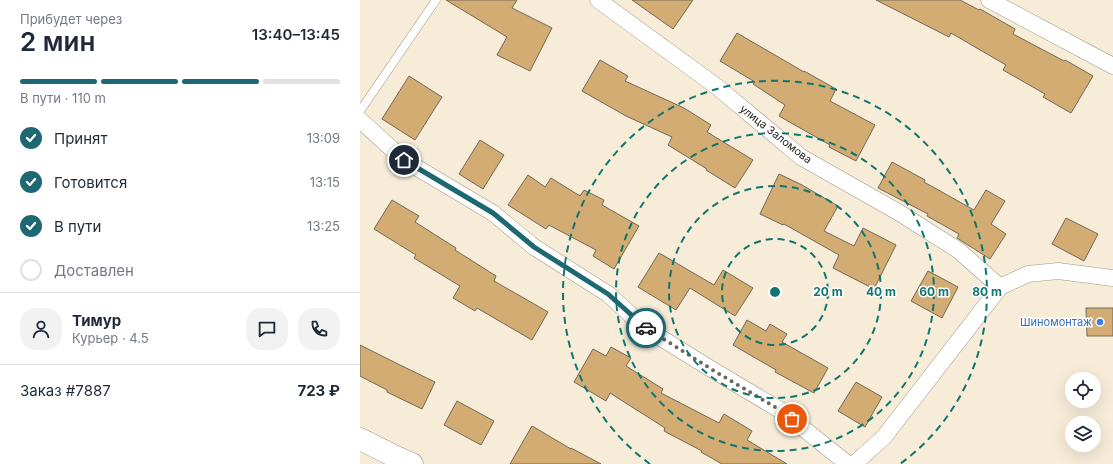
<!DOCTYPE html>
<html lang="ru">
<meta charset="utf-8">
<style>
body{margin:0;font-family:Inter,sans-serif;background:#f2f2f3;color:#1f2937;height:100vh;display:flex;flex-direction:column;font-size:15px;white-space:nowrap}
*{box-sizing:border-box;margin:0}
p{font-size:13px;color:#747a83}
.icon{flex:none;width:22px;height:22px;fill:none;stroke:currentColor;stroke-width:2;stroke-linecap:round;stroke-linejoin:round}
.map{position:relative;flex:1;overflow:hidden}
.side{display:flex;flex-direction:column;background:#fff;width:360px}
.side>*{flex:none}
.fabs{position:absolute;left:705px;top:372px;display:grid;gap:8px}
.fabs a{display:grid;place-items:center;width:36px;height:36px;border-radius:50%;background:#fff;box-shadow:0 4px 16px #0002;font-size:20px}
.pin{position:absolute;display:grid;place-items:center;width:34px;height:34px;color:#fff;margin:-17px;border:2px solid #fff;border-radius:50%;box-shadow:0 1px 4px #0007}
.courier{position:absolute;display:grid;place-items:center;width:40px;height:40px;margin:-20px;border:3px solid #1d6872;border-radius:50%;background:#fff;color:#222;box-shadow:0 1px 5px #0007}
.head em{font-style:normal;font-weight:600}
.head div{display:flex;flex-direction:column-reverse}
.head{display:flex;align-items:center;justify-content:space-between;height:68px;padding:0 20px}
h1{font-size:26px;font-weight:600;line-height:30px}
.bar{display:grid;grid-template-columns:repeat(4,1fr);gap:6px 4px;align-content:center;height:48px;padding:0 20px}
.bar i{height:5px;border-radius:3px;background:#e0e1e3}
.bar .current{background:#1d6872}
.bar p{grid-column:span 4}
.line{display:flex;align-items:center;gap:10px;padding:0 20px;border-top:1px solid #e0e1e3}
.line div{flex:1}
.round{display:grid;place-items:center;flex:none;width:42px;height:42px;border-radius:16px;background:#f2f2f3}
ol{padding:0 20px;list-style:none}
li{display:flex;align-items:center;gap:12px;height:44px}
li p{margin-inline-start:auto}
li .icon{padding:4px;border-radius:50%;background:#1d6872;color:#fff;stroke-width:4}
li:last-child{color:#747a83}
li i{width:22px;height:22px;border:2px solid #e0e1e3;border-radius:50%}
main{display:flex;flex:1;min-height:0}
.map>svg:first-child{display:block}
.building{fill:#d3ac73;stroke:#736858}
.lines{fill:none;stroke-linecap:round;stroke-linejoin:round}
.service-casing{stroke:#a09785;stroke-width:9}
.minor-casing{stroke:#a09785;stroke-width:17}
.secondary-casing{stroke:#a09785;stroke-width:23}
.service{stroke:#fff;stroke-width:8}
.minor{stroke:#fff;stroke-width:16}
.secondary{stroke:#fff;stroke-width:22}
.done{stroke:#6d675c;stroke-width:4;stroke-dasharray:0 7.2}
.route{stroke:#1d6872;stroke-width:5}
.ring{fill:none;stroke:#0f766e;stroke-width:2;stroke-dasharray:7 5}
.shop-dot{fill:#3f7fe0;stroke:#fff;stroke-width:1.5}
.labels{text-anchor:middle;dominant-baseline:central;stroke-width:3;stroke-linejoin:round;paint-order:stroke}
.street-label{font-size:11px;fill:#231f19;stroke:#fff}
.shop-label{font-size:11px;fill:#366cbe;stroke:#fff;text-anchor:end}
.centre{fill:#0f766e;stroke:#fff;stroke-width:2}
.ring-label{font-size:12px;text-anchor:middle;font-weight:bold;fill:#0f766e;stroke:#fff;stroke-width:3;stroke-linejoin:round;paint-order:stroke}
</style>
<main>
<section class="side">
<div class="head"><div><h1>2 мин</h1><p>Прибудет через</p></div><em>13:40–13:45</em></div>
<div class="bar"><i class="current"></i><i class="current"></i><i class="current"></i><i></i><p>В пути · 110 m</p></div>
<ol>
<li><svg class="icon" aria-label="check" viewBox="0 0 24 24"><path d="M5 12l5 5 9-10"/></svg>Принят<p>13:09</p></li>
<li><svg class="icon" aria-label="check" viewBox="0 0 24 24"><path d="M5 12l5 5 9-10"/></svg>Готовится<p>13:15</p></li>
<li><svg class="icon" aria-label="check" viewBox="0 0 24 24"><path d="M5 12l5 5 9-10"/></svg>В пути<p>13:25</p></li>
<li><i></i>Доставлен</li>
</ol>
<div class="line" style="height:72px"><a class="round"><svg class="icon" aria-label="person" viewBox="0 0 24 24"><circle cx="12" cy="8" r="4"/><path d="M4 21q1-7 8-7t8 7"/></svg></a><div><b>Тимур</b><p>Курьер · 4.5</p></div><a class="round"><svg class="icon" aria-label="chat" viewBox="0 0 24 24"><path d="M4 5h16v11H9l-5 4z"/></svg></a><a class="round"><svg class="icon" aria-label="phone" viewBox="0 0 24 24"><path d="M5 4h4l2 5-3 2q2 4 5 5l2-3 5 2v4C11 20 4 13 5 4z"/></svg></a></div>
<div class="line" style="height:52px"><div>Заказ #7887</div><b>723 ₽</b></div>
</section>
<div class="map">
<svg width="753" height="464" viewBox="0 0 753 464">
<rect width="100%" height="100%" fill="#f6ecd8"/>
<g class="building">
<polygon points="86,0 157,0 152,8 192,28 170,71 137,55 147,37"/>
<polygon points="272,0 333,0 313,29"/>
<polygon points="516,0 600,0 619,10 620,9 655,29 653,34 704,61 705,60 733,76 711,113 683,97 685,94 643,70 646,65 591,33 589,37"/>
<polygon points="377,33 444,72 444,71 476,89 470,101 515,125 496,161 469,147 470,145 419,116 425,105 393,84 395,82 360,61"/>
<polygon points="240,60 268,76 265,81 324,108 351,125 347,132 393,160 375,188 346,170 347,169 308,145 312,137 266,116 222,91"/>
<polygon points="49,76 82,97 55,140 22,119"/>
<polygon points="120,140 144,155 123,189 99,174"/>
<polygon points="532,162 565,180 564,182 614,210 626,190 645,201 631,224 646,234 630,259 597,238 599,234 567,216 568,214 518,188"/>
<polygon points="419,174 442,185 478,206 464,231 494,246 503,228 536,245 514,289 473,268 479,255 424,224 423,225 400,214"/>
<polygon points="168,175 185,187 191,178 220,196 224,190 244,200 242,205 279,226 254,269 233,256 236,250 189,225 186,229 148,205"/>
<polygon points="32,200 59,216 55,222 96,248 95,250 136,276 134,281 188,312 172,340 117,308 115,311 93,298 100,286 54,258 56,255 14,229"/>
<polygon points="706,218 738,234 724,261 692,244"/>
<polygon points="299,253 354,285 363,270 393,288 375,316 330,288 316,310 278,287"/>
<polygon points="568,271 598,287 582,318 551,301"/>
<polygon points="726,308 753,308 753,336 727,336"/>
<polygon points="387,320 406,331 410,324 427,334 422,342 468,368 454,393 415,372 416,370 373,345"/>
<polygon points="0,345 40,365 75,382 62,409 27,392 27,390 0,376"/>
<polygon points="251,347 271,358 266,366 303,389 301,393 359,423 364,414 392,431 387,440 427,464 362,464 341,452 342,451 304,431 305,428 250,393 246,401 214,382 233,349 246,356"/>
<polygon points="496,382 522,397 505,427 478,411"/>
<polygon points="97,401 134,421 121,445 84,425"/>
<polygon points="172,426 211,449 211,448 241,464 150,464"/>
</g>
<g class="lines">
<defs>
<polyline id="service" points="0,111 76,0"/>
<g id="minor">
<polyline points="238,0 356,86 441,157 538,212 598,250 640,287"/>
<polyline points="629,0 753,66"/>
<polyline points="0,120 44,160 133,213 174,247 248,294 285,328 356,372 420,410 488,464"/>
<polyline points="494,464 524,437 640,287 668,274 698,271 753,278"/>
</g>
<polyline id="secondary" points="0,439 36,457 52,464"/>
</defs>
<use href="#service" class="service-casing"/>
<use href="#minor" class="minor-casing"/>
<use href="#secondary" class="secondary-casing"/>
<use href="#service" class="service"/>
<use href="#minor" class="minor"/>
<use href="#secondary" class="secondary"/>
</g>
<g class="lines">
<polyline class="done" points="286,328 356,372 420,410 432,419"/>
<polyline class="route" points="44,160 133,213 174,247 248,294 286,328"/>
</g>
<g class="ring">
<circle cx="415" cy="292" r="53"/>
<circle cx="415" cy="292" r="106"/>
<circle cx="415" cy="292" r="159"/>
<path d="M290 464A212 212 0 1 1 540 464"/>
</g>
<circle class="shop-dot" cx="740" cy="322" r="4"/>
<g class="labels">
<g class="street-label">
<text transform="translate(416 134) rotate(38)">улица Заломова</text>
</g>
<g class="shop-label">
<text x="732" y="322">Шиномонтаж</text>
</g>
</g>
<circle cx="415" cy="292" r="6" class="centre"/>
<g class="ring-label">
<text x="468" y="296">20 m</text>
<text x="521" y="296">40 m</text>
<text x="574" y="296">60 m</text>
<text x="627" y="296">80 m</text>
</g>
</svg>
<div class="fabs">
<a><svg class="icon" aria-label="locate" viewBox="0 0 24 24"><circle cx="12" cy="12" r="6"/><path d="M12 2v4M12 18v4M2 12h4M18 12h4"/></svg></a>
<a><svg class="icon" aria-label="layers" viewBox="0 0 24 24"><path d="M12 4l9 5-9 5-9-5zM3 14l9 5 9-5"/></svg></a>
</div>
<div class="pin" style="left:432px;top:419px;background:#ea580c"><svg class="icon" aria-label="bag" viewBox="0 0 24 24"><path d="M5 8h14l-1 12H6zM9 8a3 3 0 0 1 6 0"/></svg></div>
<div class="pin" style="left:44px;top:160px;background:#1f2937"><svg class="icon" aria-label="home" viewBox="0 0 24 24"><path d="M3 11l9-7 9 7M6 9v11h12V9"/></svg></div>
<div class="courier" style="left:286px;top:328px"><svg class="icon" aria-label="car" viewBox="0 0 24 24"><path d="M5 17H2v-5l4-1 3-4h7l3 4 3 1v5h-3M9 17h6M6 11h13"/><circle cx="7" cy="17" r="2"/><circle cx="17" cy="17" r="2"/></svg></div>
</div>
</main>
